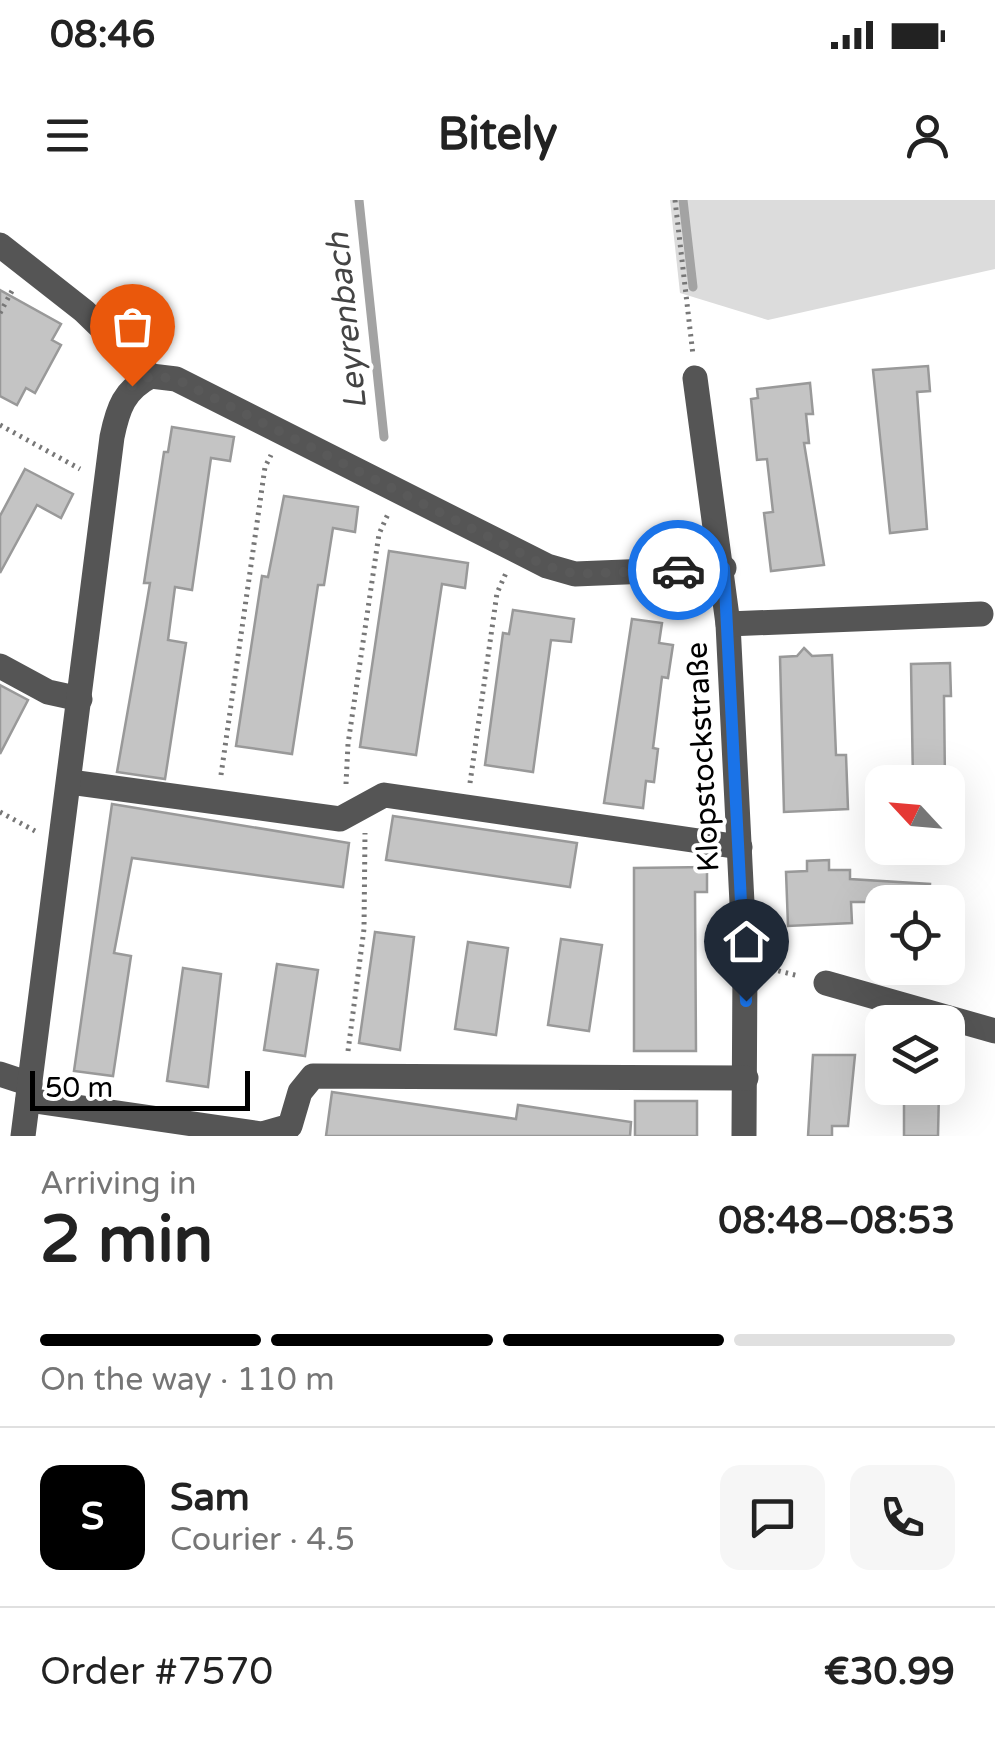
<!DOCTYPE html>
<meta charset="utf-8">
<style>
body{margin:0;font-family:"Varela Round",sans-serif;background:#f6f6f6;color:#222;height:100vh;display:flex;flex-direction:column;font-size:38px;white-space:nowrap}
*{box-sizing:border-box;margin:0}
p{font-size:32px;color:#767676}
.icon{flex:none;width:55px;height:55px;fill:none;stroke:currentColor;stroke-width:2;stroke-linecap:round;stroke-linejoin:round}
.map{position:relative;height:936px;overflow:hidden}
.drawer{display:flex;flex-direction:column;background:#fff;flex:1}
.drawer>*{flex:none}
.needle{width:65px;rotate:296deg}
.tools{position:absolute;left:865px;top:565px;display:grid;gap:20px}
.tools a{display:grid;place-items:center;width:100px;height:100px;border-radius:20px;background:#fff;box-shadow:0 10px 40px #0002;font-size:50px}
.scale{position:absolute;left:30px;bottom:25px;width:220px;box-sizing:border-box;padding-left:10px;border:5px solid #000;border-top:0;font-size:28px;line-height:35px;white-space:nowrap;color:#000;-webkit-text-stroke:8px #fff;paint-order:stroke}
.pin{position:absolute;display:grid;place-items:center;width:85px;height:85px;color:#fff;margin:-102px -42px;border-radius:50% 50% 50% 0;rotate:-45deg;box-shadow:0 0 10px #0007}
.pin .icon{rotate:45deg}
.courier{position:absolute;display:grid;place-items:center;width:100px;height:100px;margin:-50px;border:8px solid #1a73e8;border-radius:50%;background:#fff;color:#222;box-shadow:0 2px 12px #0007}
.head em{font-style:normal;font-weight:700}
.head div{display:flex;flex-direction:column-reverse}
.head{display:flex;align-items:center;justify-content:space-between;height:170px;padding:0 40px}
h1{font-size:65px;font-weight:700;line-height:75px}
.bar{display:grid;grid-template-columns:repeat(4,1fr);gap:15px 10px;align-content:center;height:120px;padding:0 40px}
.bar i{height:12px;border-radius:8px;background:#e0e0e0}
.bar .current{background:#000}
.bar p{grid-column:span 4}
.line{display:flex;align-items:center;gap:25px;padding:0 40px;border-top:2px solid #e0e0e0}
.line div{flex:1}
.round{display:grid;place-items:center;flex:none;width:105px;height:105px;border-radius:20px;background:#f6f6f6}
.status{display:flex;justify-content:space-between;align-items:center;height:70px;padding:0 50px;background:#fff;direction:ltr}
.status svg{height:28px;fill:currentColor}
header{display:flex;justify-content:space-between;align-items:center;height:130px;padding:0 40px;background:#fff;font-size:45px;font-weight:700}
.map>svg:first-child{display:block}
.green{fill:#dcdcdc}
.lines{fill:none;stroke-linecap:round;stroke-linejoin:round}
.stream{stroke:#a3a3a3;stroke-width:9}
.building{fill:#c4c4c4;stroke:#999;stroke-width:2.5}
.path{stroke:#777;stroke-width:5;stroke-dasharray:2.5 5;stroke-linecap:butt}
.minor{stroke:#555;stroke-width:25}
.done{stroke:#595959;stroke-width:10;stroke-dasharray:0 18}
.route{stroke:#1a73e8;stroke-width:12}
.labels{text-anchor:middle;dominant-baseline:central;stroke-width:8;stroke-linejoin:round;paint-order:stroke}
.street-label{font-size:30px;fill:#000;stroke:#fff}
.water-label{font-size:32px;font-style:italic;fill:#444;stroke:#fff}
</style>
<div class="status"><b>08:46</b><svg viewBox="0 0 49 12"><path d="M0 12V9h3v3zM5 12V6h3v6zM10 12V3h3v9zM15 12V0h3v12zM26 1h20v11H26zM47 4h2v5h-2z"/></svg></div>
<header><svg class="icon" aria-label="menu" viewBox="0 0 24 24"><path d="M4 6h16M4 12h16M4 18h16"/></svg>Bitely<svg class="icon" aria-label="person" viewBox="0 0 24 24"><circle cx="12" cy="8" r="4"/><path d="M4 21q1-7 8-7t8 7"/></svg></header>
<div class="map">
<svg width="995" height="936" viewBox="0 0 995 936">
<rect width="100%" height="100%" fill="#fff"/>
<polygon class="green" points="670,0 995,0 995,69 768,120 680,93"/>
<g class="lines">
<g class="stream">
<polyline points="359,0 384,237"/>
<polyline points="683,0 693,87"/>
</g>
</g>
<g class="building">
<polygon points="0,90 61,124 52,140 61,145 35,193 26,188 17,205 0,196"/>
<polygon points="928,166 930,191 917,192 927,329 890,333 873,170"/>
<polygon points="810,183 813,214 806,214 809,243 804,243 824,365 771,371 764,313 773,312 767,259 757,260 751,199 758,198 757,189"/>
<polygon points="172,227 234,237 230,261 211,258 192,390 175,387 168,440 186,443 165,579 117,572 146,407 150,383 144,383 164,252 168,252"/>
<polygon points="25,269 73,294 61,318 37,305 0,373 0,316"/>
<polygon points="284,296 358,307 355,332 333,328 324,385 318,385 292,554 236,546 262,376 268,377"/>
<polygon points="389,351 468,363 465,388 442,384 416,555 360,547"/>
<polygon points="513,410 574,419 571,442 551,440 533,572 485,565 503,433 509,434"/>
<polygon points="632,419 662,423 659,443 673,445 668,478 662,477 653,548 658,549 654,582 646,581 643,608 604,603"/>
<polygon points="804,448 812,456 832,455 836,555 846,555 848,609 784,612 780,457 797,456"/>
<polygon points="950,463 951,496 944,496 945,582 913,582 911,464"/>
<polygon points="0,485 28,500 0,554"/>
<polygon points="112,604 349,643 343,687 132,658 114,753 131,756 113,876 74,871"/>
<polygon points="393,616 577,643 570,687 386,660"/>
<polygon points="829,660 829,670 850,670 850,679 930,684 929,702 851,702 852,723 788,726 786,672 807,671 807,661"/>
<polygon points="707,667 707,692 695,692 696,851 634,851 634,668"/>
<polygon points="375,732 414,737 400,850 359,843"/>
<polygon points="561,739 602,745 589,831 548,825"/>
<polygon points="468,742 508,748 496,835 455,829"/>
<polygon points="277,764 318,770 305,856 264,850"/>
<polygon points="183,768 221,774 208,887 167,881"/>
<polygon points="813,855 855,855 848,926 832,926 832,936 808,936"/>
<polygon points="904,890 939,891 938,936 904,936"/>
<polygon points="332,892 516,919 518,905 631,922 630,936 326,936"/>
<rect x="635" y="901" width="62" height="35"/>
</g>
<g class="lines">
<g class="path">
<polyline points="675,0 693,155"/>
<polyline points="0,113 13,89"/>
<polyline points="0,225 80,269"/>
<polyline points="221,575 265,267 271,255"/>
<polyline points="470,583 497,393 506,373"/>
<polyline points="346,584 348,544 379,334 388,314"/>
<polyline points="0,612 35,631"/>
<polyline points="771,769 799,776"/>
<polyline points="348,851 364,729 365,633"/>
</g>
<g class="minor">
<polyline points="0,45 84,111 151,176 176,179 547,366 575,374 724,368"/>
<polyline points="695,178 728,424 745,763 744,936"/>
<polyline points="728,424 981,414"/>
<polyline points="0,466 48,492 80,499"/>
<polyline points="70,582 340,619 384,595 740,647"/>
<polyline points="826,783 995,831"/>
<polyline points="0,874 30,884"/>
<polyline points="28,900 262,934 290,926 300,892 313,876 746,878"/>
<path d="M 23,936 L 112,237 C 118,208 124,190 151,176"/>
</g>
</g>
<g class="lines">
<polyline class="done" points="132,186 151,176 176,179 546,366 575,374 678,370"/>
<polyline class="route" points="678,370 724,368 746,801"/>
</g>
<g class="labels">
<g class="street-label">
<text transform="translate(703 557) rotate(-93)">Klopstockstraße</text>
</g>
<g class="water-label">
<text transform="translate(347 121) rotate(-96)">Leyrenbach</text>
</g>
</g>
</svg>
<div class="tools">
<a><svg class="needle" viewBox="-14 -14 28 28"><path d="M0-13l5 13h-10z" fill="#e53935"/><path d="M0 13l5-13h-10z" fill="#767676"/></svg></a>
<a><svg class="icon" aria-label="locate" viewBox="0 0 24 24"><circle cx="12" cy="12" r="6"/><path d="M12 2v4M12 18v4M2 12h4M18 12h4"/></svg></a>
<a><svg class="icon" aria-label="layers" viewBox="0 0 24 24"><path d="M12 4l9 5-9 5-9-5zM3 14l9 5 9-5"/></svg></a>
</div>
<div class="scale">50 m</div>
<div class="pin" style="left:132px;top:186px;background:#ea580c"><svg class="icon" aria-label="bag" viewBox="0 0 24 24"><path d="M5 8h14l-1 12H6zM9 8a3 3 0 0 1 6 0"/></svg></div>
<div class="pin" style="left:746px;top:801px;background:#1f2937"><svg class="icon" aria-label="home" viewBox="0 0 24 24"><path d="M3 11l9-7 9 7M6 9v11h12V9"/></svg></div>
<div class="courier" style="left:678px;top:370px"><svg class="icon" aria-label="car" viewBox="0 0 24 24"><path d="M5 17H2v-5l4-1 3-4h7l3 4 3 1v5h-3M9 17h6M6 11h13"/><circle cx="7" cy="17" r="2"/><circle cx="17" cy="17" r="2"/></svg></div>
</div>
<section class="drawer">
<div class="head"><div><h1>2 min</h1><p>Arriving in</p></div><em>08:48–08:53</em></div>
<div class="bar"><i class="current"></i><i class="current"></i><i class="current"></i><i></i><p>On the way · 110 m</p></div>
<div class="line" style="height:180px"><b class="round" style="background:#000;color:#fff">S</b><div><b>Sam</b><p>Courier · 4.5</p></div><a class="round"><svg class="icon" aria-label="chat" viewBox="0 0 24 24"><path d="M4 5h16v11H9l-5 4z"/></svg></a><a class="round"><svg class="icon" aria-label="phone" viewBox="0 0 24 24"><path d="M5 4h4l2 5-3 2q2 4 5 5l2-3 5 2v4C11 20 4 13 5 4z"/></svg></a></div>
<div class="line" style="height:130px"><div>Order #7570</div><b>€30.99</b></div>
</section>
